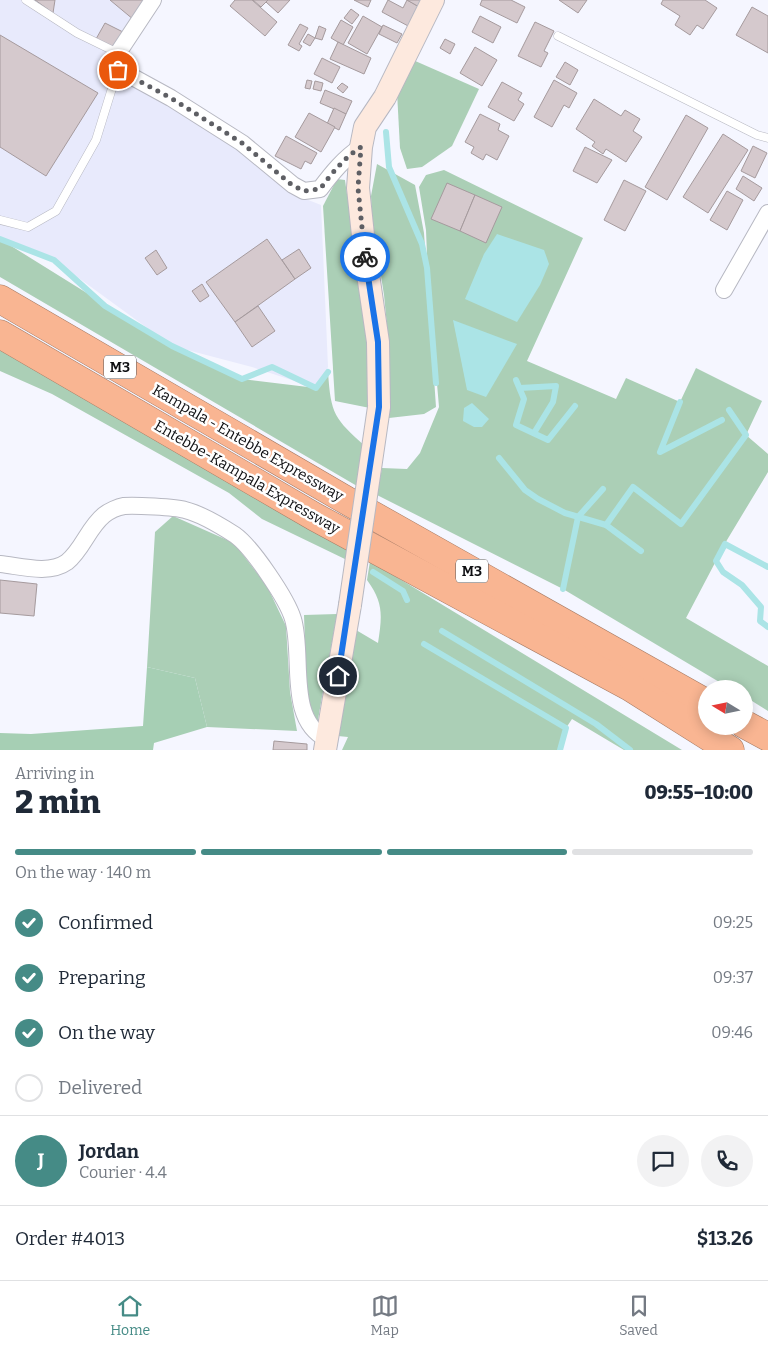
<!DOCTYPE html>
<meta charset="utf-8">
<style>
body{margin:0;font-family:Bitter,serif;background:#f2f2f3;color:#1f2937;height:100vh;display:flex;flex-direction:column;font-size:19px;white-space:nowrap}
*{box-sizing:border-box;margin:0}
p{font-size:16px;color:#747a83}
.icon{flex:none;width:28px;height:28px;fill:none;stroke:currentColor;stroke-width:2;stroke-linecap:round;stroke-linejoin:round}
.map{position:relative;height:750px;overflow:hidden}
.panel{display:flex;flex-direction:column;background:#fff;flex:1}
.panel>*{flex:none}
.needle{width:32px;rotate:280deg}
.controls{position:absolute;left:698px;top:680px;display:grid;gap:10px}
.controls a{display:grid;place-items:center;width:55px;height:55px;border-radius:50%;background:#fff;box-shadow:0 2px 12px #0003;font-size:25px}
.pin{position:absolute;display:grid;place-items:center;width:42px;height:42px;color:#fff;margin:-21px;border:2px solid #fff;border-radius:50%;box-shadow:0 1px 5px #0007}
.courier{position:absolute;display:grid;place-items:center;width:50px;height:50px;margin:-25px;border:4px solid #1a73e8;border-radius:50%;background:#fff;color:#222;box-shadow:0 1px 6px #0007}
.summary em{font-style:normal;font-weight:800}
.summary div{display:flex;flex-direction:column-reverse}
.summary{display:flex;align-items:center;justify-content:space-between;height:85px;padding:0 15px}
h1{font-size:32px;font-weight:800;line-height:38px}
.bar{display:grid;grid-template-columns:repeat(4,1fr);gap:8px 5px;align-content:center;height:60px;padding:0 15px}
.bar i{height:6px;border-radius:4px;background:#e0e1e3}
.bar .current{background:#458b86}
.bar p{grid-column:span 4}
.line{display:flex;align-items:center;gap:12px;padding:0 15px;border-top:1px solid #e0e1e3}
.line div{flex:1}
.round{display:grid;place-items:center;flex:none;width:52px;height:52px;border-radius:26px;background:#f2f2f3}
ol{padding:0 15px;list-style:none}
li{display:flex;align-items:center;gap:15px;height:55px}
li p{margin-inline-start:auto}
li .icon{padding:5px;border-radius:50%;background:#458b86;color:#fff;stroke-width:4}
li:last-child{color:#747a83}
li i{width:28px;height:28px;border:2px solid #e0e1e3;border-radius:50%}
.tab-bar{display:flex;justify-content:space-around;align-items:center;height:70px;border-top:1px solid #e0e1e3;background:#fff;font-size:14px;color:#747a83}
.tab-bar a{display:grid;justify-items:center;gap:2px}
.tab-bar .current{color:#458b86}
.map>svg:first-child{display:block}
.built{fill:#e8eafc}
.green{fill:#abcfb6}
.forest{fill:#a6cfb4}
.water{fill:#abe4e6}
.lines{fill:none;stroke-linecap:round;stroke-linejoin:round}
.stream{stroke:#abe4e6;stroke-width:6}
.building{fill:#d5c9cd;stroke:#a59a9d}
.lane-casing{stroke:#b7b8c2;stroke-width:9}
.street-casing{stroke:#b7b8c2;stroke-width:18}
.secondary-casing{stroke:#b7b8c2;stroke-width:24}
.highway-casing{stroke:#a67b65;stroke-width:29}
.lane{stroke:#fff;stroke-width:8}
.street{stroke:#fff;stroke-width:16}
.secondary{stroke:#fde9de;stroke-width:22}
.highway{stroke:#f9b592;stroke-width:28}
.secondary-bridge-casing{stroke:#b7b8c2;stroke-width:24;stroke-linecap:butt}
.secondary-bridge{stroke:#fde9de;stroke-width:22}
.done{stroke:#5e5f64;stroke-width:5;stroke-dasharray:0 9}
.route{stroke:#1a73e8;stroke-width:6}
.labels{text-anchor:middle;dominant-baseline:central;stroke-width:5;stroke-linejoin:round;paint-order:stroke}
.shield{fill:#fff;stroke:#565658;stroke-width:1}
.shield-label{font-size:14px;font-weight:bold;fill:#0d0e11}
.street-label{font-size:15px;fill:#0d0e11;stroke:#fff}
</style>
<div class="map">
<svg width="768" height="750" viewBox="0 0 768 750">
<rect width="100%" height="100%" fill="#f5f6ff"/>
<polygon class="built" points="0,0 152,0 113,76 184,112 232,143 293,194 321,205 328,367 316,388 252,367 172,346 54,260 0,238"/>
<g class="green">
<polygon points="413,60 479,89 452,146 422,167 407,169 400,148 397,92"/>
<polygon points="377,164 415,185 424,233 436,407 424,414 389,418 390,357 384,295 372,219 371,196"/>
<polygon points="444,170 583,238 527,361 616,399 626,378 680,402 696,368 762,401 746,435 768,454 768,472 727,540 686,618 768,666 768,711 744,696 744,689 731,689 563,589 377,495 382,468 407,469 420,453 439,407 428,279 426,230 419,187 426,175"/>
<polygon points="337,179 345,180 369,351 370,408 335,401 323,206"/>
<path d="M 0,239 L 172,346 L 242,379 L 316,388 L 328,372 C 331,415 334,418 366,447 L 357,486 L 0,277 Z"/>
<polygon points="0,341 351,552 349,561 262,519 229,493 52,394 0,371"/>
<polygon points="173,516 234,543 267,586 286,626 290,692 297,731 207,727 195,678 147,667 155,532"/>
<path d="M 370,561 L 682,750 L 624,750 L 572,719 L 566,728 L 560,750 L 342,750 L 348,737 L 338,736 L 356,630 L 378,643 C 382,616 384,603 367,580 Z"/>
<polygon points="337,614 317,725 307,702 304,615"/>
</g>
<polygon class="forest" points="147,667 195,678 207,727 154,743 153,750 0,750 0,733 31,734 143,726"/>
<g class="water">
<polygon points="497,234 544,250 549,264 540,285 517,322 465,299 484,254"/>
<polygon points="453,320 517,344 486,397 467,390"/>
<polygon points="472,403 489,419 482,427 474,427 463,421 464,408"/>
</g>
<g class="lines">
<g class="stream">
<polyline points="386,132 389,167 422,244 427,268 436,383"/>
<polyline points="0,239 54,260 105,306 172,346 242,379 272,367 316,388 328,372"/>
<polyline points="516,380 524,399 516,425 548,440 575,406"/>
<polyline points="520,388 556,386 553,402 534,433"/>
<polyline points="680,402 660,452 722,420"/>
<polyline points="499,458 525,490 538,499 565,513 606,525 641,551"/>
<polyline points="606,525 633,487 681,524 746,435 729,410"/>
<polyline points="768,567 725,544 716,561 723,572 742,585 761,607 760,621 768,627"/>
<polyline points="373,572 403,591 407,600"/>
<polyline points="563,589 578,517 603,489"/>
<polyline points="442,631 596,724 630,750"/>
<polyline points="424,644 566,728 560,750"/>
</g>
</g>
<g class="building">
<polygon points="35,0 55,0 53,13"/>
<polygon points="110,0 149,0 134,20"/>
<polygon points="235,0 252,0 277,22 265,36 230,6"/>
<polygon points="253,0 268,0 261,7"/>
<polygon points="268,0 290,0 278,13 266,2"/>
<polygon points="354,0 371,0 368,7"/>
<polygon points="388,0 403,8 407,0 421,8 410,27 382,12"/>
<polygon points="407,0 424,0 421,8"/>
<polygon points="482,0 511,0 525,7 517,23 480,5"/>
<polygon points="559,0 587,0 578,13"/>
<polygon points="663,0 705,0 717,8 703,29 697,25 690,35 675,25 680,16 661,4"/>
<polygon points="752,7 768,16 768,53 736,35"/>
<polygon points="351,9 359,15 352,24 344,18"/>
<polygon points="363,16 382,27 367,54 348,43"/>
<polygon points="480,16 501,27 493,43 472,32"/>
<polygon points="341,20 353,27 343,45 331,38"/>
<polygon points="535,22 554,31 544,51 548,53 541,67 518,56"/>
<polygon points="105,23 123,32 115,49 96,39"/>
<polygon points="300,24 308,28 299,44 302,46 299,51 288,45"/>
<polygon points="383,25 402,34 397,43 379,34"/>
<polygon points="319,26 326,29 322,40 315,38"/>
<polygon points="308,34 315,38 310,46 303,42"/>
<polygon points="0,35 98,93 46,176 0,147"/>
<polygon points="445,39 455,44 450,54 440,48"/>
<polygon points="338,42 371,58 364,74 330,59"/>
<polygon points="475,47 497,60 482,86 460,73"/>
<polygon points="322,58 340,67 332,83 314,74"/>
<polygon points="565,62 578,70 570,85 556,77"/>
<polygon points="307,80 312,81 310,89 305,88"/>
<polygon points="554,80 577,93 569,108 564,105 552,127 534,117"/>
<polygon points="315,81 323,83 321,91 313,89"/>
<polygon points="502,82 522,93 518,100 524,104 514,121 488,107"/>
<polygon points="342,83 348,87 343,93 337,88"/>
<polygon points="325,90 352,101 346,114 320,103"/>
<polygon points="594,99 621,116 625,110 640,119 633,131 642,137 626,162 606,149 603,154 592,146 595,142 576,129"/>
<polygon points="334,108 346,114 339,130 327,124"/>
<polygon points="309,113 335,127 321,152 295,137"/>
<polygon points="480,114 500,124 498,130 509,136 497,160 486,154 483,160 471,153 474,147 465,142"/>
<polygon points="686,115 708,128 667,200 645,187"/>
<polygon points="723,134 748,150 708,213 683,197"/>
<polygon points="286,136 317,153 311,164 305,161 301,169 275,156"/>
<polygon points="753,146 767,153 755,178 741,171"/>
<polygon points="585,147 612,160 597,183 573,171"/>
<polygon points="743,176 762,188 754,201 736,189"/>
<polygon points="624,180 646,191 625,231 604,220"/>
<polygon points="447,183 475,195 460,231 431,219"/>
<polygon points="727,191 743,200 727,230 710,220"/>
<polygon points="475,195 502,207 486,243 460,231"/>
<polygon points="267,239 295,279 235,322 206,282"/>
<polygon points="299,249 311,268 295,279 282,260"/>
<polygon points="156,250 167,268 157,275 145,258"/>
<polygon points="202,284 209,296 200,302 192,291"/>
<polygon points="258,306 275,331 252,347 235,322"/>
<polygon points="0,580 37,584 34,616 0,613"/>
<polygon points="274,741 307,744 307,750 273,750"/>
</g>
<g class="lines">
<defs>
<g id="lane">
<polyline points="26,0 77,33 118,53"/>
<polyline points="558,36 757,135 768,138"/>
<polyline points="0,220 28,227 56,211 96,140 118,69"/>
</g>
<g id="street">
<path d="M 153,0 L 118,53 L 118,69 L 171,98 L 242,143 L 293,185 L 304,191 L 320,189 C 332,173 344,158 361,147"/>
<polyline points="724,290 768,213"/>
<path d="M 0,564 C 20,566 49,575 67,562 C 83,549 88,528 104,515 C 109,511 118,507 124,506 C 133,505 176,507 185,510 C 202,514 221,526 235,535 C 252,547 287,599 293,619 C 304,655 286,720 327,739"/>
</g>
<g id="secondary">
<polyline points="379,407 378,342 365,254 358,188 361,147 365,127 385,97 433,0"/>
<polyline points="325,750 350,605"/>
</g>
<g id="highway">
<polyline points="0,299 351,503 706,703"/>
<polyline points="0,334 315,517 630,687 730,750"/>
<polyline points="744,724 768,737"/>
</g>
</defs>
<use href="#lane" class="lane-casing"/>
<use href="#street" class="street-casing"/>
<use href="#secondary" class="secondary-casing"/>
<use href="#highway" class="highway-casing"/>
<use href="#lane" class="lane"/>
<use href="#street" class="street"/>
<use href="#secondary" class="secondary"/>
<use href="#highway" class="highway"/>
<defs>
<polyline id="secondary-bridge" points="350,605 379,407"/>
</defs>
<use href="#secondary-bridge" class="secondary-bridge-casing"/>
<use href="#secondary-bridge" class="secondary-bridge"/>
</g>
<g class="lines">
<path class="done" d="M 118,70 L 171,98 L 242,143 L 292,185 L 304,191 L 320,189 C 332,173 344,158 361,147 L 358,188 L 365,257"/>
<polyline class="route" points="338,676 379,407 378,342 365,257"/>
</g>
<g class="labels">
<g class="shield">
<rect x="104" y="355.5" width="32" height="23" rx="4"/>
<rect x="456" y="559.5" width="32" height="23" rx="4"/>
</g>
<g class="shield-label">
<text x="120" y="367">M3</text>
<text x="472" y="571">M3</text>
</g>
<g class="street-label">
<text transform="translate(248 443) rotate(30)">Kampala - Entebbe Expressway</text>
<text transform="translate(247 477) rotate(30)">Entebbe-Kampala Expressway</text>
</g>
</g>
</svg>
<div class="controls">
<a><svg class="needle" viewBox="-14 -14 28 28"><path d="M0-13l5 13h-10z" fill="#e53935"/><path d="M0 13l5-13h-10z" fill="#747a83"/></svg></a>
</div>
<div class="pin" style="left:118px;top:70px;background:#ea580c"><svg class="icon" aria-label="bag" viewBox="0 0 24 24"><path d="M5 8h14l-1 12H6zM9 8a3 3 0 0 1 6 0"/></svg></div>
<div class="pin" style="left:338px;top:676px;background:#1f2937"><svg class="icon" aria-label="home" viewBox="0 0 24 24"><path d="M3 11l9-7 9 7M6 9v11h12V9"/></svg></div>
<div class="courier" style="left:365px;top:257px"><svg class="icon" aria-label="bike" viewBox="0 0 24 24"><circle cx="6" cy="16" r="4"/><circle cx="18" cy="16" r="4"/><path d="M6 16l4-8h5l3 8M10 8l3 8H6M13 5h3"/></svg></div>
</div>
<section class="panel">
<div class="summary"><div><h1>2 min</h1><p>Arriving in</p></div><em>09:55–10:00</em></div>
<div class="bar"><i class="current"></i><i class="current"></i><i class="current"></i><i></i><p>On the way · 140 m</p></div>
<ol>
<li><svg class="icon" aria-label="check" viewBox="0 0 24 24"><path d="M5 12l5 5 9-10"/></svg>Confirmed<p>09:25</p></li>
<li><svg class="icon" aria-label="check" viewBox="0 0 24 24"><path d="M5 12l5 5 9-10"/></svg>Preparing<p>09:37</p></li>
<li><svg class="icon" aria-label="check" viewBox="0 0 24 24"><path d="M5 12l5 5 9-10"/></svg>On the way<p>09:46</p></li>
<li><i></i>Delivered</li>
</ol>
<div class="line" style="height:90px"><b class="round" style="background:#458b86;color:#fff">J</b><div><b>Jordan</b><p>Courier · 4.4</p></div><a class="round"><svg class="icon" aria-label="chat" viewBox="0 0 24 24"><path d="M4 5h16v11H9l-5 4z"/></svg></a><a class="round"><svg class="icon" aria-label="phone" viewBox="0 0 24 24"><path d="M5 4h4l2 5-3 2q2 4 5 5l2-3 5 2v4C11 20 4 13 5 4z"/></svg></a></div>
<div class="line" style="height:65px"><div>Order #4013</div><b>$13.26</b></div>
</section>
<nav class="tab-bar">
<a class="current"><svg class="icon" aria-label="home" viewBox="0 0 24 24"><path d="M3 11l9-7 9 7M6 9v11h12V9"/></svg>Home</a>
<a><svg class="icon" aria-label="map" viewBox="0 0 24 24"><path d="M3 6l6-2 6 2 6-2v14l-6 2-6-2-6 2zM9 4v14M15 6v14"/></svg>Map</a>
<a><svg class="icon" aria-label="saved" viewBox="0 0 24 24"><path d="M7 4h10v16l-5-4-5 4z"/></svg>Saved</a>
</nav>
